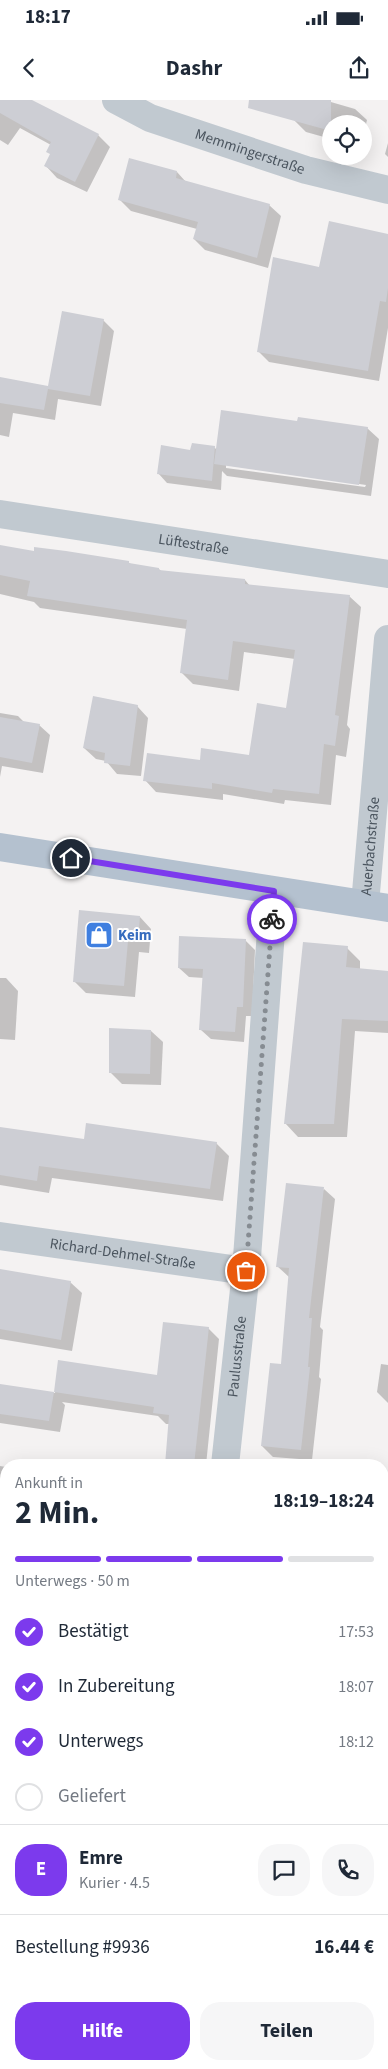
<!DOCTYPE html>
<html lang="de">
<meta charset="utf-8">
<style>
body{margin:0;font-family:"Source Sans 3",sans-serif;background:#f6f6f7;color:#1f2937;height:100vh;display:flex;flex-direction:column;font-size:19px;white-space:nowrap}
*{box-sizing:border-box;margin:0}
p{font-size:16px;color:#747a83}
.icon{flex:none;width:28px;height:28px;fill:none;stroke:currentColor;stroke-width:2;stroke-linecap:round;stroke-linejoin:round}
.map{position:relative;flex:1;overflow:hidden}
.drawer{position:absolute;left:0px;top:1359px;width:389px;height:611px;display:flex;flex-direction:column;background:#fff;border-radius:20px 20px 0 0;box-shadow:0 5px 20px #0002}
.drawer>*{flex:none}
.controls{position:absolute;left:322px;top:15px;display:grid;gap:10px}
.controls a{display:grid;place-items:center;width:50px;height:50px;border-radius:50%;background:#fff;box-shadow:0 5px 20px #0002;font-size:25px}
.pin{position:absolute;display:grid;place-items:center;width:42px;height:42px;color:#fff;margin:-21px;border:2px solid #fff;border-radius:50%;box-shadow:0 1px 5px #0007}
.courier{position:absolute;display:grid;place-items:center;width:50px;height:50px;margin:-25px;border:4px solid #7c3aed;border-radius:50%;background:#fff;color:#222;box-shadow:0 1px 6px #0007}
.headline em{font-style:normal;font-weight:700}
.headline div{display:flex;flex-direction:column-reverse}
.headline{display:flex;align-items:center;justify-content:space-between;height:85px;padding:0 15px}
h1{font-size:32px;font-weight:700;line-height:38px}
.bar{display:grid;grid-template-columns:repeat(4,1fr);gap:8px 5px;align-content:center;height:60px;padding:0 15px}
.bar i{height:6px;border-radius:4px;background:#e0e1e3}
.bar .selected{background:#7c3aed}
.bar p{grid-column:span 4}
.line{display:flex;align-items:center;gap:12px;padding:0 15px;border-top:1px solid #e0e1e3}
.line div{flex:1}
.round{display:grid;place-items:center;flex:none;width:52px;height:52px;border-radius:20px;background:#f6f6f7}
ol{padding:0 15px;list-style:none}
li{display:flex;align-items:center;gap:15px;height:55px}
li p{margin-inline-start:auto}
li .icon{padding:5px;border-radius:50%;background:#7c3aed;color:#fff;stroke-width:4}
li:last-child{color:#747a83}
li i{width:28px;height:28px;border:2px solid #e0e1e3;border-radius:50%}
.cta{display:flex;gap:10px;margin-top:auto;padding:10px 15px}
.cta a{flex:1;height:58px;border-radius:20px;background:#7c3aed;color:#fff;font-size:20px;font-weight:700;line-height:58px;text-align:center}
.cta a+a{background:#f6f6f7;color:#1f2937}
.status{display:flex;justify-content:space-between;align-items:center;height:35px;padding:0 25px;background:#fff;direction:ltr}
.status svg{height:14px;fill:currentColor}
header{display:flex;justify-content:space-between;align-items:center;height:65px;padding:0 15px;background:#fff;font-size:22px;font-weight:700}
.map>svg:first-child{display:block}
.shadow{fill:#0003;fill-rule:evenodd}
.building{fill:#cdced4}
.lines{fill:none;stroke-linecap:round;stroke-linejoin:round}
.minor{stroke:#c1c9d0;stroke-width:28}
.major{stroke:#b4c1cf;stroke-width:28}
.done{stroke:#868c92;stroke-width:5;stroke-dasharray:0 9}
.route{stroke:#7c3aed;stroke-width:6}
.labels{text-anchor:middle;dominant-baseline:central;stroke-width:4;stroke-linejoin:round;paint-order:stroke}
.street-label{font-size:15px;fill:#4b555f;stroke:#fff}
.shop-label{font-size:15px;font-weight:bold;fill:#366cbe;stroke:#fff;text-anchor:start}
</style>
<div class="status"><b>18:17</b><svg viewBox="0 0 49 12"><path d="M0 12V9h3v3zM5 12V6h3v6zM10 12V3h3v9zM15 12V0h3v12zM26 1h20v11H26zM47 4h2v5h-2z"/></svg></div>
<header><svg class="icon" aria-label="back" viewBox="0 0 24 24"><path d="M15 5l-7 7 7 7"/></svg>Dashr<svg class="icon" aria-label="share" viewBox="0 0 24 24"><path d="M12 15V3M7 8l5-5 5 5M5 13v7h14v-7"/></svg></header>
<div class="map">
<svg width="388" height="1969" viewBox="0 0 388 1969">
<rect width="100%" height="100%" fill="#f4f2f2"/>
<g class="shadow">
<polygon points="0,0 30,0 98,35 110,47 87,92 57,78 46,66 51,55 51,45 20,28 8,45 0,40"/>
<polygon points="299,0 324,0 355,9 367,20 364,32 364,24 331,24 331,39 306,32 294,20"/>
<polygon points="388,43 388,57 385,54"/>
<polygon points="177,72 186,82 269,105 281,116 268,168 205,150 194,139 197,129 131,111 120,100"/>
<polygon points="388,135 388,228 379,281 269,262 258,251 320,168"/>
<polygon points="103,220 114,231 101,306 58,299 55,320 13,313 9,337 0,335 0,278 49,287"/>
<path d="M 298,323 L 367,328 L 379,339 L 371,396 L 227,376 L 222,371 L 221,390 L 167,383 L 158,373 L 191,351 L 214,347 L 217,350 ZM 226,365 L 366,385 L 365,387 L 226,368 Z"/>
<polygon points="0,446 35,452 128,462 132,465 159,469 161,471 245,480 250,486 349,496 361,507 347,625 350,629 346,657 336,655 331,705 285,700 284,704 223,694 223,700 156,692 145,680 201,661 250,656 288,609 295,559 244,552 239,591 193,584 181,572 187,529 40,508 34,502 0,494"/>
<polygon points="137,606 148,618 141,676 117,674 106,661 96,659 84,648"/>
<polygon points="0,613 18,616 24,622 39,625 50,635 43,673 2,666 0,677"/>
<polygon points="140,817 151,829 149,853 139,852 135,897 86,893 74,881"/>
<polygon points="245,840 255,850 252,916 246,916 244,942 211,939 201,930 204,878 189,877 179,868"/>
<polygon points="347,848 360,861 360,870 388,872 388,933 355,931 347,1037 298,1037 285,1023"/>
<polygon points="0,878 6,878 18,891 15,940 0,939"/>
<polygon points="151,931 163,942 161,985 122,984 110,972"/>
<polygon points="0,1028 85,1041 216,1043 229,1056 223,1101 52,1078 49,1093 0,1085"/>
<polygon points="324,1089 335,1099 320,1227 323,1230 319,1277 321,1279 312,1360 273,1357 262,1346 282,1265 289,1177 277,1166"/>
<polygon points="0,1170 70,1182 82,1193 72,1251 0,1239"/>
<polygon points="208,1228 219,1239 206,1365 166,1365 170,1324 166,1324 158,1316 62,1302 65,1305 60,1332 0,1323 0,1285 55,1293 59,1262 158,1277"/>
<polygon points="381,1264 388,1265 388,1303 377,1292"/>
<polygon points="0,1366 6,1367 6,1425 0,1424"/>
<polygon points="382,1385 388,1386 388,1462 382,1461"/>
<polygon points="0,1536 6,1537 6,1589 0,1588"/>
<polygon points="382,1608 388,1608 388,1802 382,1801"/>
<polygon points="0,1710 6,1711 6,1870 0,1869"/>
<polygon points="382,1865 388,1866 388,1918 382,1918"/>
</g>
<g class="building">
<polygon points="0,0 32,0 99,34 75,82 44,66 50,54 46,52 51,42 0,13"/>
<polygon points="249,0 331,0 331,31 248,8"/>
<polygon points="129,58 177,71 176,78 270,104 257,158 193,139 198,122 118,100"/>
<polygon points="329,121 388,134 388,188 386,202 380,201 368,271 257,252 273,157 319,167"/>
<polygon points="62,211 104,219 90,296 48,289 44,310 0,303 0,277 48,286"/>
<polygon points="221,310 297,321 298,317 368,327 359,385 214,364"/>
<polygon points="192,343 215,346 212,381 157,374 161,345 190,350"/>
<polygon points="0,445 34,451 34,447 66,451 129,461 129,463 159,468 159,470 245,479 245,484 350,495 335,615 339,616 335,646 324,644 319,694 273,689 272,693 212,683 212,689 143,681 147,653 200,660 201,648 249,655 257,603 286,608 295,550 233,541 228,580 180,573 187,520 27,496 30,481 0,475"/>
<polygon points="93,596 138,605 130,666 104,663 105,653 83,648"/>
<polygon points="0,617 40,624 32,663 0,657"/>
<polygon points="79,810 140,816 138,842 128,841 124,886 73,882"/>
<polygon points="179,836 246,839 243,907 237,907 235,932 199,930 203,869 178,868"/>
<polygon points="303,842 348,846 346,867 388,871 388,921 342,919 334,1024 284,1024"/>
<polygon points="109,928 151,930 150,974 109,973"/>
<polygon points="86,1023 217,1042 210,1089 39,1066 37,1081 0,1075 0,1027 84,1039"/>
<polygon points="286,1083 324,1087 309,1218 312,1218 308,1267 310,1267 301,1350 261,1346 270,1263 281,1264 289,1168 276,1167"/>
<polygon points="0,1169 71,1181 61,1240 0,1229"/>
<polygon points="163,1222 209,1227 194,1365 165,1365 169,1315 153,1313 154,1307 54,1292 58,1260 157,1275"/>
<polygon points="0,1284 54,1292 49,1321 0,1314"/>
</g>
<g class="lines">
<g class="minor">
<path id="s1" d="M 116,0 L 150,18 L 306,70 L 388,90"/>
<path id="s2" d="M 0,414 L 388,474"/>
<path id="s3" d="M 365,804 L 388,539"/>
<path id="s4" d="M 0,1136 L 246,1171"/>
<path id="s5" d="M 225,1365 L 246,1171 L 274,791"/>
<polyline points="0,1484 6,1485"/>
<polyline points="382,1551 388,1552"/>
<polyline points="382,1956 388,1956"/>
</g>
<polyline class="major" points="0,747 388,808"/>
</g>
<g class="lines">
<polyline class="done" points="246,1171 272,819"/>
<polyline class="route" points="71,758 274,791 272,819"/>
</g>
<defs>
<symbol id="shop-square" viewBox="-11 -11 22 22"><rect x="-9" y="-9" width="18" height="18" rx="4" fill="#3f7fe0" stroke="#fff"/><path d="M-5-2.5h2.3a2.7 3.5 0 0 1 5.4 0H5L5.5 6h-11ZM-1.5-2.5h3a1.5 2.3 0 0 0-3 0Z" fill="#fff"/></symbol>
</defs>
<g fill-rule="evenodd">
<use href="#shop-square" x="83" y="819" width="32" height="32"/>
</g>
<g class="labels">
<g class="street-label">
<text stroke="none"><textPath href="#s1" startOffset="144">Memmingerstraße</textPath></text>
<text stroke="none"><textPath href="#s2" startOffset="196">Lüftestraße</textPath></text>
<text stroke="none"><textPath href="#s3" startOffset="58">Auerbachstraße</textPath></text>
<text stroke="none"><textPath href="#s4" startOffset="124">Richard-Dehmel-Straße</textPath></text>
<text stroke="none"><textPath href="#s5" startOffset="109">Paulusstraße</textPath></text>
</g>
<g class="shop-label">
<text x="118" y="835">Keim</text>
</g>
</g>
</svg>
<div class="controls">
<a><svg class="icon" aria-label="locate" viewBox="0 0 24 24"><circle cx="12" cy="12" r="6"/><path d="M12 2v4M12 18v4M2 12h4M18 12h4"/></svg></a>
</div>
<div class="pin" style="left:246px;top:1171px;background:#ea580c"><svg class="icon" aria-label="bag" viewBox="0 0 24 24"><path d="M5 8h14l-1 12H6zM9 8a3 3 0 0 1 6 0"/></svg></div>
<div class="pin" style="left:71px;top:758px;background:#1f2937"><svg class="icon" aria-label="home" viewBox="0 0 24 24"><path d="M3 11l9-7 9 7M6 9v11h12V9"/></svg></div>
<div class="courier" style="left:272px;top:819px"><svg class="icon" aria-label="bike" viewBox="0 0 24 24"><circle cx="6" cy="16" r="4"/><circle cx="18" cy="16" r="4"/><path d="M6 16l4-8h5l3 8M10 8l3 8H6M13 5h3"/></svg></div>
<section class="drawer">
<div class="headline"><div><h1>2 Min.</h1><p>Ankunft in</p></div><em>18:19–18:24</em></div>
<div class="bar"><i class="selected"></i><i class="selected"></i><i class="selected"></i><i></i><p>Unterwegs · 50 m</p></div>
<ol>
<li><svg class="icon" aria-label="check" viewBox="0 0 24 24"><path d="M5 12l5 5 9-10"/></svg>Bestätigt<p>17:53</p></li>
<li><svg class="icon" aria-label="check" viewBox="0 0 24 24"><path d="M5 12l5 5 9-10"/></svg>In Zubereitung<p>18:07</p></li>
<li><svg class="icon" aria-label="check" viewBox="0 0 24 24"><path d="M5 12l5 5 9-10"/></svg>Unterwegs<p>18:12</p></li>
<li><i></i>Geliefert</li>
</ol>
<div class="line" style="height:90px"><b class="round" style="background:#7c3aed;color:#fff">E</b><div><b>Emre</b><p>Kurier · 4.5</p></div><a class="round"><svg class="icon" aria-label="chat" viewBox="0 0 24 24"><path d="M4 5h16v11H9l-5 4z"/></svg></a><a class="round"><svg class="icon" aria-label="phone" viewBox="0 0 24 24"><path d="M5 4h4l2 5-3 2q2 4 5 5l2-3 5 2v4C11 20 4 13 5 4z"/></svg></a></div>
<div class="line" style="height:65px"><div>Bestellung #9936</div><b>16.44 €</b></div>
<div class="cta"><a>Hilfe</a><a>Teilen</a></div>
</section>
</div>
